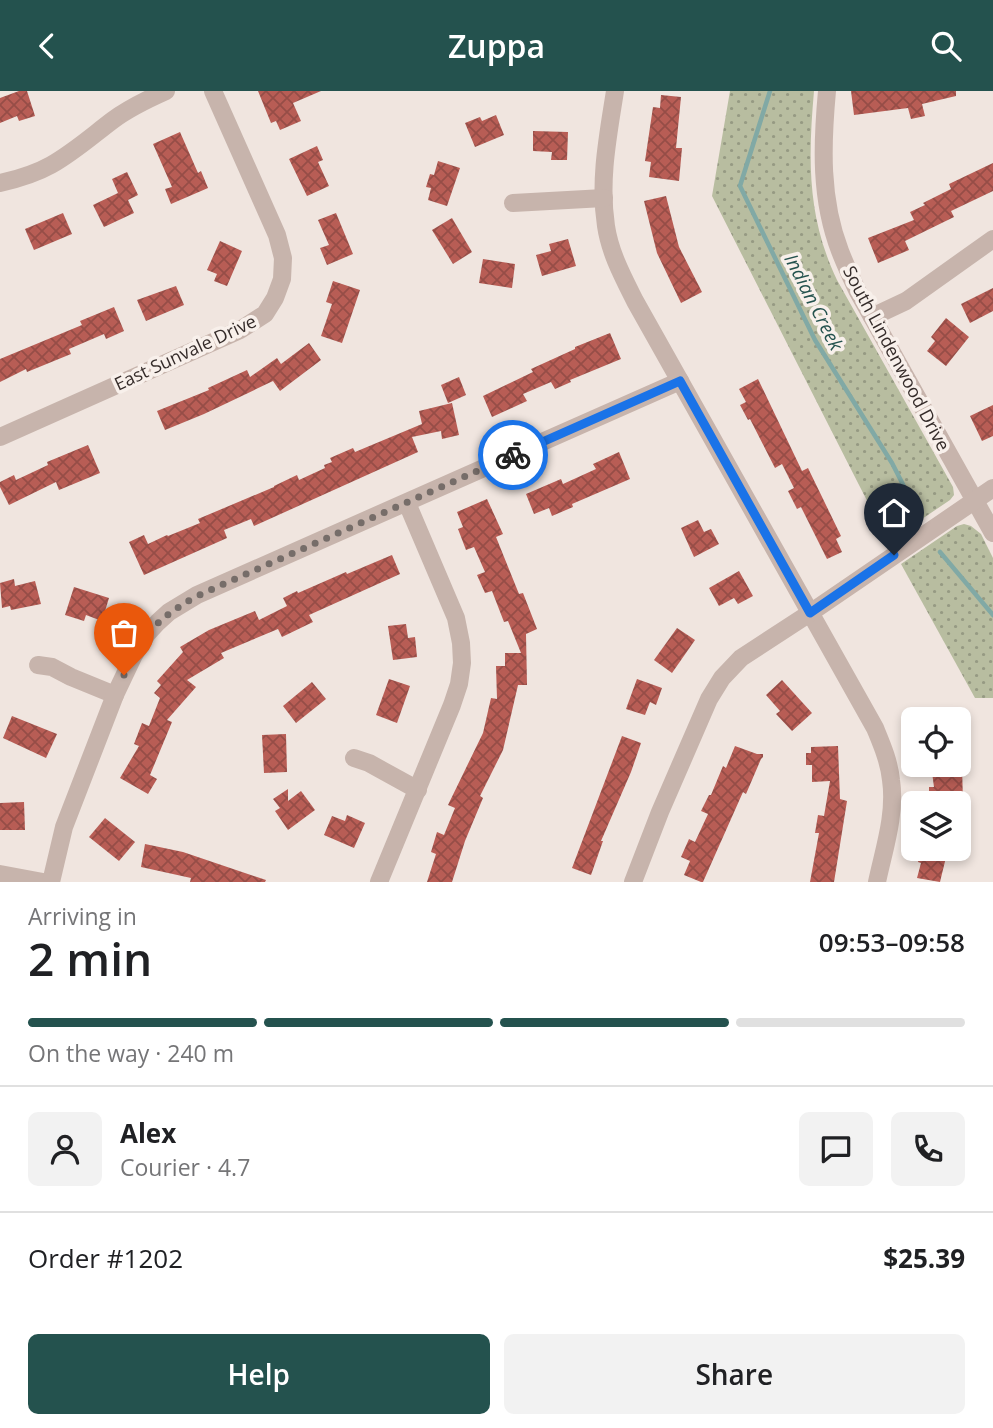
<!DOCTYPE html>
<meta charset="utf-8">
<style>
body{margin:0;font-family:"Open Sans",sans-serif;background:#f2f2f2;color:#202124;height:100vh;display:flex;flex-direction:column;font-size:26px;white-space:nowrap}
*{box-sizing:border-box;margin:0}
p{font-size:23px;color:#757577}
.icon{flex:none;width:38px;height:38px;fill:none;stroke:currentColor;stroke-width:2;stroke-linecap:round;stroke-linejoin:round}
.map{position:relative;height:791px;overflow:hidden}
.panel{display:flex;flex-direction:column;background:#fff;flex:1}
.panel>*{flex:none}
.buttons{position:absolute;left:901px;top:616px;display:grid;gap:14px}
.buttons a{display:grid;place-items:center;width:70px;height:70px;border-radius:10px;background:#fff;box-shadow:0 4px 10px #0003;font-size:35px}
.pin{position:absolute;display:grid;place-items:center;width:60px;height:60px;color:#fff;margin:-72px -30px;border-radius:50% 50% 50% 0;rotate:-45deg;box-shadow:0 0 7px #0007}
.pin .icon{rotate:45deg}
.courier{position:absolute;display:grid;place-items:center;width:70px;height:70px;margin:-35px;border:5px solid #1a73e8;border-radius:50%;background:#fff;color:#222;box-shadow:0 2px 9px #0007}
.headline em{font-style:normal;font-weight:600}
.headline div{display:flex;flex-direction:column-reverse}
.headline{display:flex;align-items:center;justify-content:space-between;height:119px;padding:0 28px}
h1{font-size:46px;font-weight:600;line-height:52px}
.bar{display:grid;grid-template-columns:repeat(4,1fr);gap:10px 7px;align-content:center;height:84px;padding:0 28px}
.bar i{height:9px;border-radius:5px;background:#e0e0e0}
.bar .active{background:#24524e}
.bar p{grid-column:span 4}
.line{display:flex;align-items:center;gap:18px;padding:0 28px;border-top:2px solid #e0e0e0}
.line div{flex:1}
.round{display:grid;place-items:center;flex:none;width:74px;height:74px;border-radius:10px;background:#f2f2f2}
.primary-button{display:flex;gap:14px;margin-top:auto;padding:14px 28px}
.primary-button a{flex:1;height:80px;border-radius:10px;background:#24524e;color:#fff;font-size:28px;font-weight:600;line-height:80px;text-align:center}
.primary-button a+a{background:#f2f2f2;color:#202124}
header{display:flex;justify-content:space-between;align-items:center;height:91px;padding:0 28px;background:#24524e;color:#fff;font-size:32px;font-weight:600}
.map>svg:first-child{display:block}
.park{fill:url(#park-dots)}
.lines{fill:none;stroke-linecap:round;stroke-linejoin:round}
.stream{stroke:#81a9a5;stroke-width:4.5}
.building{fill:url(#building-cross-hatch)}
.minor{stroke:#c7b4ac;stroke-width:18}
.done{stroke:#766d69;stroke-width:7;stroke-dasharray:0 12.6}
.route{stroke:#1a73e8;stroke-width:9}
.labels{text-anchor:middle;dominant-baseline:central;stroke-width:7;stroke-linejoin:round;paint-order:stroke}
.street-label{font-size:18px;fill:#352c2a;stroke:#f8f0eb}
.water-label{font-size:19px;font-style:italic;fill:#24524e;stroke:#f8f0eb}
</style>
<header><svg class="icon" aria-label="back" viewBox="0 0 24 24"><path d="M15 5l-7 7 7 7"/></svg>Zuppa<svg class="icon" aria-label="search" viewBox="0 0 24 24"><circle cx="10" cy="10" r="6"/><path d="M15 15l6 6"/></svg></header>
<div class="map">
<svg width="993" height="791" viewBox="0 0 993 791">
<defs>
<pattern id="park-dots" width="8" height="8" patternUnits="userSpaceOnUse" patternTransform="scale(1.75)"><rect width="8" height="8" fill="#b8bda0"/><path d="M2 2h.1M6 6h.1" fill="none" stroke="#969a83" stroke-width="1.8" stroke-linecap="round"/></pattern>
<pattern id="building-cross-hatch" width="8" height="8" patternUnits="userSpaceOnUse" patternTransform="scale(1.75)"><rect width="8" height="8" fill="#b85d55"/><path d="M0 0l8 8M0 8l8-8" fill="none" stroke="#964d47"/></pattern>
</defs>
<rect width="100%" height="100%" fill="#f0e5df"/>
<g class="park">
<path d="M 730,0 L 814,0 C 808,68 807,126 837,189 L 953,396 L 954,404 L 950,409 L 888,451 L 712,105 Z"/>
<polygon points="964,433 971,435 981,443 993,467 993,607 975,607 901,473 957,435"/>
</g>
<g class="lines">
<g class="stream">
<polyline points="770,0 740,95 815,249 892,372 918,423"/>
<polyline points="940,461 993,524"/>
</g>
</g>
<g class="building">
<polygon points="19,0 27,0 35,25 19,30 17,25 0,32 0,7"/>
<polygon points="258,0 321,0 293,12 301,30 280,39 276,30 271,32"/>
<polygon points="851,0 956,0 956,5 922,13 925,25 911,28 908,17 854,24"/>
<polygon points="661,4 681,6 676,57 682,57 679,90 649,86 651,71 645,70 653,16 660,17"/>
<polygon points="496,24 504,44 475,56 465,32 480,26 482,30"/>
<polygon points="533,40 568,41 567,69 551,69 552,61 533,60"/>
<polygon points="180,41 198,82 201,80 208,97 171,113 165,98 172,96 153,53"/>
<polygon points="317,55 323,69 318,71 329,95 307,105 289,68"/>
<polygon points="438,70 460,77 447,115 428,109 431,97 426,96 430,83 434,84"/>
<polygon points="993,72 993,100 951,120 954,126 905,150 909,159 878,172 868,147 914,129 910,121 925,114 923,112 951,98 949,93"/>
<polygon points="127,81 138,104 128,109 134,122 104,136 93,114 118,102 112,88"/>
<polygon points="666,105 679,156 702,201 681,212 657,162 644,110"/>
<polygon points="63,122 72,143 34,159 25,138"/>
<polygon points="336,122 353,163 327,174 320,157 329,154 318,129"/>
<polygon points="452,127 472,161 453,173 432,139"/>
<polygon points="568,148 576,175 542,185 536,164 551,160 549,153"/>
<polygon points="220,150 242,160 227,195 214,190 217,183 207,179"/>
<polygon points="483,168 515,173 512,197 479,192"/>
<polygon points="333,190 360,199 342,252 321,245 332,213 326,211"/>
<polygon points="176,195 184,214 146,230 137,209"/>
<polygon points="993,197 993,220 970,232 961,213"/>
<polygon points="114,216 124,240 106,248 104,243 69,258 71,263 27,281 26,278 0,291 0,268 82,234 80,230"/>
<polygon points="946,227 969,246 946,275 927,260 935,250 931,246"/>
<polygon points="610,242 621,268 570,289 571,291 555,298 551,291 523,303 527,310 492,326 483,305 533,281 531,278 575,258 575,256"/>
<polygon points="309,252 321,269 280,300 273,290 204,323 165,339 157,320 209,299 208,297 247,279 250,286 277,267 281,273"/>
<polygon points="459,286 466,304 448,312 441,294"/>
<polygon points="758,288 802,380 808,377 841,445 836,448 842,461 827,468 801,416 797,418 788,400 794,397 782,373 775,377 750,328 748,329 740,314 746,311 739,298"/>
<polygon points="452,312 459,344 442,348 441,340 412,346 418,361 254,435 251,428 224,439 227,447 144,484 129,451 144,444 148,453 167,444 168,445 200,432 198,428 274,396 274,395 297,384 299,389 325,377 324,374 332,371 330,367 353,357 355,361 422,333 419,320"/>
<polygon points="993,314 993,345 982,350 970,325"/>
<polygon points="88,354 100,382 59,399 56,391 9,414 0,396 0,391 14,384 16,389 48,374 47,371"/>
<polygon points="619,361 630,388 572,413 573,416 552,425 549,417 534,423 526,403 561,388 563,393 596,378 593,373"/>
<polygon points="487,408 503,443 496,446 519,503 523,502 537,538 526,543 527,594 518,594 503,659 480,705 483,707 465,750 452,791 427,791 436,763 431,761 437,741 444,744 455,717 448,714 483,642 491,607 497,608 496,575 505,575 505,562 521,562 508,530 504,531 492,500 485,502 477,484 485,481 474,456 466,459 458,438 463,436 457,421"/>
<polygon points="698,429 704,441 711,438 719,453 694,466 681,437"/>
<polygon points="392,464 400,483 309,524 313,531 282,546 278,538 221,562 224,567 187,589 196,596 167,629 172,631 150,684 157,688 148,703 120,687 139,655 134,653 142,632 149,635 160,607 154,602 161,594 157,590 183,561 180,556 209,539 255,520 259,529 287,515 283,507 297,500 298,502 346,481 347,483"/>
<polygon points="739,480 753,505 738,513 734,507 719,515 709,497"/>
<polygon points="14,488 15,495 35,490 41,513 11,519 10,515 2,517 0,492"/>
<polygon points="74,496 109,507 102,530 86,524 84,530 65,524"/>
<polygon points="406,533 408,547 415,546 417,566 393,569 388,535"/>
<polygon points="677,537 695,549 672,582 654,569"/>
<polygon points="389,588 410,595 397,632 376,624"/>
<polygon points="637,588 662,597 656,614 650,611 645,624 626,618"/>
<polygon points="782,589 812,622 792,640 776,623 780,620 766,604"/>
<polygon points="312,591 326,608 296,632 283,615"/>
<polygon points="12,625 57,643 46,667 3,647"/>
<polygon points="286,643 287,681 264,682 262,644"/>
<polygon points="622,645 641,652 631,681 601,750 603,750 591,784 572,777"/>
<polygon points="735,655 757,663 763,663 763,666 761,668 746,703 743,701 703,791 701,791 684,784 690,770 681,766 689,748 695,751 708,723 701,720 709,704 711,704 723,675 726,677"/>
<polygon points="838,655 840,708 847,710 834,791 810,791 819,742 815,742 818,724 824,725 830,690 812,691 812,674 806,674 806,662 811,662 811,656"/>
<polygon points="931,674 962,674 963,712 929,712 929,696 934,696"/>
<polygon points="288,698 288,710 301,700 315,719 288,739 275,720 280,717 273,708"/>
<polygon points="24,711 25,739 0,739 0,712"/>
<polygon points="347,724 365,732 354,757 324,744 332,725 345,730"/>
<polygon points="105,727 135,751 119,770 89,746"/>
<polygon points="145,753 183,761 266,789 265,791 190,791 191,787 141,776"/>
<polygon points="921,758 948,758 940,791 917,787 921,772 918,771"/>
</g>
<g class="lines">
<g class="minor">
<path d="M 615,0 C 608,45 599,89 606,135 C 610,162 623,186 635,210 L 875,637 C 882,654 889,670 891,689 C 896,723 884,758 877,791"/>
<path d="M 827,0 C 822,54 820,108 840,160 C 845,173 851,186 857,199 L 993,442"/>
<path d="M 0,92 C 18,88 35,83 51,74 C 74,61 93,44 113,29 C 129,17 148,8 166,0"/>
<polyline points="513,112 604,107"/>
<polyline points="872,226 906,210 993,148"/>
<polyline points="0,346 240,239 265,223 275,207 282,188 283,167 277,144 213,0"/>
<polyline points="38,574 52,576 71,586 115,604"/>
<polyline points="354,667 369,672 418,699"/>
<polyline points="0,783 43,791"/>
<polyline points="51,791 64,736 115,604 134,564 147,543 158,531 169,521 197,504 680,290"/>
<polyline points="379,791 452,614 459,593 462,572 461,552 456,527 407,412"/>
<polyline points="633,791 660,721 709,608 722,587 741,567 810,522 993,397"/>
</g>
</g>
<g class="lines">
<path class="done" d="M 124,584 C 144,541 157,528 197,505 L 513,364"/>
<polyline class="route" points="513,364 680,290 810,522 894,464"/>
</g>
<g class="labels">
<g class="street-label">
<text transform="translate(185 261) rotate(-25)">East Sunvale Drive</text>
<text transform="translate(897 267) rotate(62)">South Lindenwood Drive</text>
</g>
<g class="water-label">
<text transform="translate(814 211) rotate(63)">Indian Creek</text>
</g>
</g>
</svg>
<div class="buttons">
<a><svg class="icon" aria-label="locate" viewBox="0 0 24 24"><circle cx="12" cy="12" r="6"/><path d="M12 2v4M12 18v4M2 12h4M18 12h4"/></svg></a>
<a><svg class="icon" aria-label="layers" viewBox="0 0 24 24"><path d="M12 4l9 5-9 5-9-5zM3 14l9 5 9-5"/></svg></a>
</div>
<div class="pin" style="left:124px;top:584px;background:#ea580c"><svg class="icon" aria-label="bag" viewBox="0 0 24 24"><path d="M5 8h14l-1 12H6zM9 8a3 3 0 0 1 6 0"/></svg></div>
<div class="pin" style="left:894px;top:464px;background:#1f2937"><svg class="icon" aria-label="home" viewBox="0 0 24 24"><path d="M3 11l9-7 9 7M6 9v11h12V9"/></svg></div>
<div class="courier" style="left:513px;top:364px"><svg class="icon" aria-label="bike" viewBox="0 0 24 24"><circle cx="6" cy="16" r="4"/><circle cx="18" cy="16" r="4"/><path d="M6 16l4-8h5l3 8M10 8l3 8H6M13 5h3"/></svg></div>
</div>
<section class="panel">
<div class="headline"><div><h1>2 min</h1><p>Arriving in</p></div><em>09:53–09:58</em></div>
<div class="bar"><i class="active"></i><i class="active"></i><i class="active"></i><i></i><p>On the way · 240 m</p></div>
<div class="line" style="height:126px"><a class="round"><svg class="icon" aria-label="person" viewBox="0 0 24 24"><circle cx="12" cy="8" r="4"/><path d="M4 21q1-7 8-7t8 7"/></svg></a><div><b>Alex</b><p>Courier · 4.7</p></div><a class="round"><svg class="icon" aria-label="chat" viewBox="0 0 24 24"><path d="M4 5h16v11H9l-5 4z"/></svg></a><a class="round"><svg class="icon" aria-label="phone" viewBox="0 0 24 24"><path d="M5 4h4l2 5-3 2q2 4 5 5l2-3 5 2v4C11 20 4 13 5 4z"/></svg></a></div>
<div class="line" style="height:91px"><div>Order #1202</div><b>$25.39</b></div>
<div class="primary-button"><a>Help</a><a>Share</a></div>
</section>
